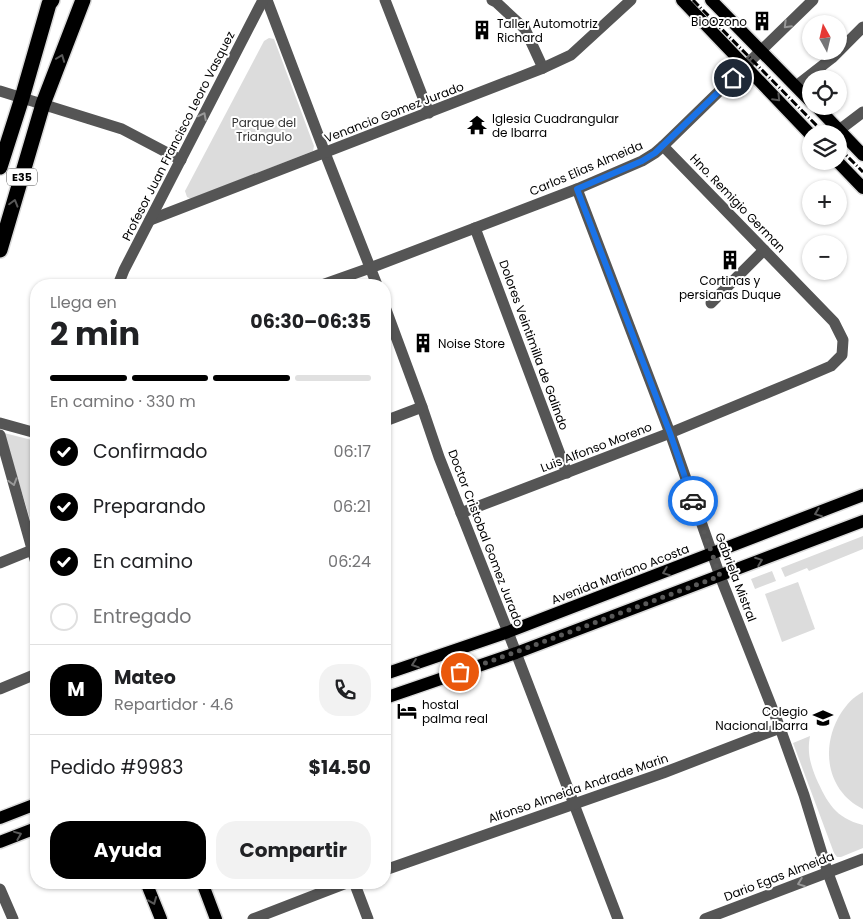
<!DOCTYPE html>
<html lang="es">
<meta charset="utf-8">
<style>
body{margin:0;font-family:Poppins,sans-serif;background:#f2f2f2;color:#202124;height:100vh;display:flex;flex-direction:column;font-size:19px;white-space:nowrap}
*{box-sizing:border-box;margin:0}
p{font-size:16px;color:#757577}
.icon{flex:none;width:28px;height:28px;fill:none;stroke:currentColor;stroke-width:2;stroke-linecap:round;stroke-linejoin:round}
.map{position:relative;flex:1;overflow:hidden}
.panel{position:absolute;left:30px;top:279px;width:361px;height:610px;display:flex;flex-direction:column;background:#fff;border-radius:20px;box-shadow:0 1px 4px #0004}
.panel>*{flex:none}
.needle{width:32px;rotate:352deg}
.tools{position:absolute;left:802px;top:15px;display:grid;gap:10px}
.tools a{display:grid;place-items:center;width:45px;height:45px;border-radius:50%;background:#fff;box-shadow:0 1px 4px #0004;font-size:25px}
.pin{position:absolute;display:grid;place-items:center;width:42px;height:42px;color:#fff;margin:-21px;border:2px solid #fff;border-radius:50%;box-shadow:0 1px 5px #0007}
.courier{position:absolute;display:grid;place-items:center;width:50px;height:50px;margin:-25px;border:4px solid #1a73e8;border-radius:50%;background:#fff;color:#222;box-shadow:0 1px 6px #0007}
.overview em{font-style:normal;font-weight:700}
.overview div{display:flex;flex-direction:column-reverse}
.overview{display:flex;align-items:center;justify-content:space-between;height:85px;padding:0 20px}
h1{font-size:32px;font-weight:700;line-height:38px}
.bar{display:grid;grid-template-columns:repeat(4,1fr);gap:8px 5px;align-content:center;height:60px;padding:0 20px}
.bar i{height:6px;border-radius:4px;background:#e0e0e0}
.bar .current{background:#000}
.bar p{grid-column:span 4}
.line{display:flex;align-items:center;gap:12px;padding:0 20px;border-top:1px solid #e0e0e0}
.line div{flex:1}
.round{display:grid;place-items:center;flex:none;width:52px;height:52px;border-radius:20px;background:#f2f2f2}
ol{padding:0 20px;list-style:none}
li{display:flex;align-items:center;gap:15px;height:55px}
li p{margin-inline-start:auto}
li .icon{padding:5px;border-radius:50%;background:#000;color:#fff;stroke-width:4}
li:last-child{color:#757577}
li i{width:28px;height:28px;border:2px solid #e0e0e0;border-radius:50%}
.cta{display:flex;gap:10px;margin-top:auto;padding:10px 20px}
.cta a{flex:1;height:58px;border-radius:20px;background:#000;color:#fff;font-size:20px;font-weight:700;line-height:58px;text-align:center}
.cta a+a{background:#f2f2f2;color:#202124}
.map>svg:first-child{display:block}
.green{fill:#dcdcdc}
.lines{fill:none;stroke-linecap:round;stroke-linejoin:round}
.major-casing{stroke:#dbdbdb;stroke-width:15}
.highway-casing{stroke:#dbdbdb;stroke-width:18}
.minor{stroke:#555;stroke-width:11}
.major{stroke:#000;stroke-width:12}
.highway{stroke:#000;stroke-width:15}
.rail{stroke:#000;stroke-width:3;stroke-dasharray:8 2.5 1 2.5;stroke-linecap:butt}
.oneway{stroke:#999}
.oneway2{stroke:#595959}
.done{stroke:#595959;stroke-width:5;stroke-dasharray:0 9}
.route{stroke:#1a73e8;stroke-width:6}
.labels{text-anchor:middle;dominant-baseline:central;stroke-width:4;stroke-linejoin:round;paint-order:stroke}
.shield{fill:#fff;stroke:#4c4c4c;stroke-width:1}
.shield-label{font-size:11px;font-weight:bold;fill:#000}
.poi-label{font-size:12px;fill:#000;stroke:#fff;text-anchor:start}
.street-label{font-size:12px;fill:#000;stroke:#fff}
.park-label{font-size:12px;fill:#333;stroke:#fff}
</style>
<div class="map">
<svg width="863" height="919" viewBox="0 0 863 919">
<rect width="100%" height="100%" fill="#fff"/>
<g class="green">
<polygon points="269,38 274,39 314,146 313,151 191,199 187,197 185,191 264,41"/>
<polygon points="4,433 36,441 36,539"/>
<polygon points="863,536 863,549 809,571 807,568 785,577 781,568"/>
<polygon points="772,571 776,581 755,589 751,579"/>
<polygon points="798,582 815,629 782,642 765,594"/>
<path d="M 863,692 L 863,809 C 826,791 820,746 841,713 C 847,704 853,697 863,692 Z"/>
<path d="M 810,736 C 807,752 810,763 816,778 C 827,802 835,818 863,825 L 863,848 L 841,857 L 837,857 L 834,853 L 793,743 Z"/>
</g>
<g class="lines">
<defs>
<g id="major">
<polyline points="682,0 811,135"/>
<polyline points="711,0 811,102"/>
<polyline points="816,106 863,155"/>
<polyline points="837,161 863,188"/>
<polyline points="385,674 508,632 863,495"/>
<polyline points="385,698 516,653 863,521"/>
<polyline points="0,818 36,804"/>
<polyline points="0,842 36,828"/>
<polyline points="146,882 161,919"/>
<polyline points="202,882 216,919"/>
</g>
<g id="highway">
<polyline points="0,167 22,98 49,4 52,0"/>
<polyline points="0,250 43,104 83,0"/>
</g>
</defs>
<use href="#major" class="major-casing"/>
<use href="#highway" class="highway-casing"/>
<g class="minor">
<polyline points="267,0 325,153 377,285"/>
<polyline points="385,0 429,113"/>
<polyline points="492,0 496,2 525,29 543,68"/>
<polyline points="796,86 832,58 863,27"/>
<polyline points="0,91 122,129 181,160"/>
<polyline points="834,134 863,112"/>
<polyline points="577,189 670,433 720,576 780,728 804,795 828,873 845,919"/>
<polyline points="150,220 543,68 571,55 631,0"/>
<polyline points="475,228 567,473"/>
<polyline points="118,285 124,270 263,0"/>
<polyline points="322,285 370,268 577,189 642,161 655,153 663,146 813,0"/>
<polyline points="711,303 764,250"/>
<polyline points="385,307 422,407 439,457 508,632 618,919"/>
<polyline points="385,421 422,407"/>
<polyline points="0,423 36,433"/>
<polyline points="0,435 36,563"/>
<polyline points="461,513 670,433 803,378 831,366 842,355 843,340 834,322 663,146"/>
<polyline points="0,563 32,550"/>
<polyline points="0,689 36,674"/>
<polyline points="385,870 663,773 780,728"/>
<polyline points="354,882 368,919"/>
<polyline points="0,889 13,919"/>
<polyline points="253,919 349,882"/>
<polyline points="705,919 863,859"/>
</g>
<use href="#major" class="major"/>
<use href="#highway" class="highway"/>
<g class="rail">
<polyline points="693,0 825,134"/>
<polyline points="839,148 863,172"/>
</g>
</g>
<defs><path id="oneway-chevron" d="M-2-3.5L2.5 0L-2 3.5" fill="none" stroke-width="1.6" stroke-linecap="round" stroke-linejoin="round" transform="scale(1.25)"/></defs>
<g class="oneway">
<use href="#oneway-chevron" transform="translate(787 25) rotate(135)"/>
<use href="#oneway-chevron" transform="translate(203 116) rotate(-63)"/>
<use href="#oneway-chevron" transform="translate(13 482) rotate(74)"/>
<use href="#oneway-chevron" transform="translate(801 883) rotate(159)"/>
</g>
<g class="oneway2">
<use href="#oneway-chevron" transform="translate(61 58) rotate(-69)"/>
<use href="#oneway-chevron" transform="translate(777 98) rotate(46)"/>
<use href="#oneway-chevron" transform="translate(14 203) rotate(-74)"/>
<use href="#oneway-chevron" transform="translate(818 513) rotate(159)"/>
<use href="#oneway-chevron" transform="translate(759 561) rotate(-21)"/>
<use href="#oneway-chevron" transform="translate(666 572) rotate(159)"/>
<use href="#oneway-chevron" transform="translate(415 664) rotate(161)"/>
<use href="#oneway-chevron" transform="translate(18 835) rotate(-22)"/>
<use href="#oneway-chevron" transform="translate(153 901) rotate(68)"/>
</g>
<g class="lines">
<polyline class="done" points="460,672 516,652 720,576 693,501"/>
<polyline class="route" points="693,501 670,433 577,189 642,161 655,153 733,78"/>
</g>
<defs>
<symbol id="building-bare" viewBox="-9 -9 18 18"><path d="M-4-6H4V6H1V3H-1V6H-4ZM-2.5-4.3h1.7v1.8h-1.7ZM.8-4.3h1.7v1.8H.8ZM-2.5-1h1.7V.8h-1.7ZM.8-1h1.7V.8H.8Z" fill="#000" stroke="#fff" stroke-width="2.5" paint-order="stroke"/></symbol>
<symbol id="temple-bare" viewBox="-9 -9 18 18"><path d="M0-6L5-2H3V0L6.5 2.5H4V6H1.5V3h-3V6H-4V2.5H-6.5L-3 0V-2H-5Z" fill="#000" stroke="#fff" stroke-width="2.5" paint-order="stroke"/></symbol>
<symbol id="hotel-bare" viewBox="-9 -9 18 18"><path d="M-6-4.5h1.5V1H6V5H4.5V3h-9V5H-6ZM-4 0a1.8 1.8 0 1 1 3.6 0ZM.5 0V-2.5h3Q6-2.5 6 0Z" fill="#000" stroke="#fff" stroke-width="2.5" paint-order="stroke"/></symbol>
<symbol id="school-bare" viewBox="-9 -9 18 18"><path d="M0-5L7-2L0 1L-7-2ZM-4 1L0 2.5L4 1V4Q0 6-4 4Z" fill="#000" stroke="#fff" stroke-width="2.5" paint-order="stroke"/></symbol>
</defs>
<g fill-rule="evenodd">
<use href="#building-bare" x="748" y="7" width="28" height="28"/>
<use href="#building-bare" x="468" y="16" width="28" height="28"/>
<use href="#temple-bare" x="463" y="111" width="28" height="28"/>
<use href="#building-bare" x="716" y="246" width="28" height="28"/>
<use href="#building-bare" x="409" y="329" width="28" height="28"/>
<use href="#hotel-bare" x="393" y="697" width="28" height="28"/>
<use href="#school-bare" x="809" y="704" width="28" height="28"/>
</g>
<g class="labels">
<rect class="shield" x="7" y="168.5" width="30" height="17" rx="4"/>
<g class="shield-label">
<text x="22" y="177">E35</text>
</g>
<g class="poi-label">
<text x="747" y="21" text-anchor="end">BioOzono</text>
<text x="497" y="23">Taller Automotriz<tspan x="497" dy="14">Richard</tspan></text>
<text x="492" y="118">Iglesia Cuadrangular<tspan x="492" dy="14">de Ibarra</tspan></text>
<text x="730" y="280" text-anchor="middle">Cortinas y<tspan x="730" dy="14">persianas Duque</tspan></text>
<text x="438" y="343">Noise Store</text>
<text x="422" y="704">hostal<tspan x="422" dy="14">palma real</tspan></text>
<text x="808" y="711" text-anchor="end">Colegio<tspan x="808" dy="14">Nacional Ibarra</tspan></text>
</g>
<g class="street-label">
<text transform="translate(394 112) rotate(-21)">Venancio Gomez Jurado</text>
<text transform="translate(178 136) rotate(-63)">Profesor Juan Francisco Leoro Vasquez</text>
<text transform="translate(586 168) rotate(-23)">Carlos Elias Almeida</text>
<text transform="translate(738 203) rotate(46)">Hno. Remigio German</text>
<text transform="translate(534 345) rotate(70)">Dolores Veintimilla de Galindo</text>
<text transform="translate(596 447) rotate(-21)">Luis Alfonso Moreno</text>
<text transform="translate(486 538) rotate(69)">Doctor Cristobal Gomez Jurado</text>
<text transform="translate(620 574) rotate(-21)">Avenida Mariano Acosta</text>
<text transform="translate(736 577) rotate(69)">Gabriela Mistral</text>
<text transform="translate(578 788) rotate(-19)">Alfonso Almeida Andrade Marin</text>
<text transform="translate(779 876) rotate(-21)">Dario Egas Almeida</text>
</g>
<g class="park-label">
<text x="264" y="122">Parque del<tspan x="264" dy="14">Triangulo</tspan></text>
</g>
</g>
</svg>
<div class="tools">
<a><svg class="needle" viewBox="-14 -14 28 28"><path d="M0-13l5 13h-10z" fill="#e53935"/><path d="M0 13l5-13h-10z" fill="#757577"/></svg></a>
<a><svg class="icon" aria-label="locate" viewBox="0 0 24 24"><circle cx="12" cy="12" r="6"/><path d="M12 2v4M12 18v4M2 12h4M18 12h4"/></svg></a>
<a><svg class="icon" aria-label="layers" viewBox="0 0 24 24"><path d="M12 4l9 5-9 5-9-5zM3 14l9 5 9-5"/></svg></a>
<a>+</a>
<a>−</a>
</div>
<div class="pin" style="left:460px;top:672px;background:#ea580c"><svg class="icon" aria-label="bag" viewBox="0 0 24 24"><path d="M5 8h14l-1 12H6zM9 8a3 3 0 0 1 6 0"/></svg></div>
<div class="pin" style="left:733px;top:78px;background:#1f2937"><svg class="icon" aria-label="home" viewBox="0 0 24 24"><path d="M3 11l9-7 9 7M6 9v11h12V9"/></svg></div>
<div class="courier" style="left:693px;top:501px"><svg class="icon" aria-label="car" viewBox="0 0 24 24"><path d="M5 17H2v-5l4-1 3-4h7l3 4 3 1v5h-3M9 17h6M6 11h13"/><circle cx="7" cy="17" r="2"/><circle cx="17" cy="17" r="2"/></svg></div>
<section class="panel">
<div class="overview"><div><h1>2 min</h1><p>Llega en</p></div><em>06:30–06:35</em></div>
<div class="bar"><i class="current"></i><i class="current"></i><i class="current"></i><i></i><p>En camino · 330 m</p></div>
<ol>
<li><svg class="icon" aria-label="check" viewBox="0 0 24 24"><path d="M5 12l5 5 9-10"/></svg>Confirmado<p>06:17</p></li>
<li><svg class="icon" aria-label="check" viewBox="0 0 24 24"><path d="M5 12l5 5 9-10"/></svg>Preparando<p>06:21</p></li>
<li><svg class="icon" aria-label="check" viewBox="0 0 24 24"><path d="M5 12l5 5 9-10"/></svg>En camino<p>06:24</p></li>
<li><i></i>Entregado</li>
</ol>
<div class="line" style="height:90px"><b class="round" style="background:#000;color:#fff">M</b><div><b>Mateo</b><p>Repartidor · 4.6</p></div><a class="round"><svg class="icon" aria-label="phone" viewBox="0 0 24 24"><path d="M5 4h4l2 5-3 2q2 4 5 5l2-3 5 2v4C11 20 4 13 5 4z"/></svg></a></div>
<div class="line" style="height:65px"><div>Pedido #9983</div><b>$14.50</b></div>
<div class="cta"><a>Ayuda</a><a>Compartir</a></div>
</section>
</div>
